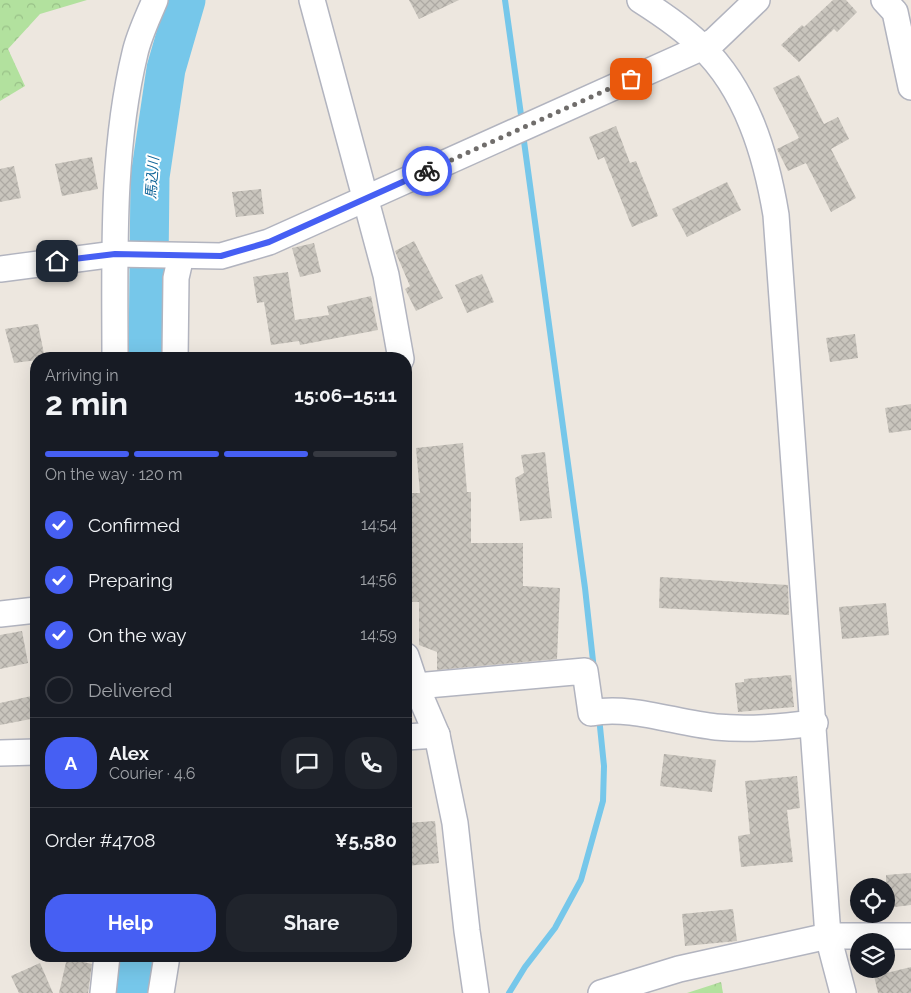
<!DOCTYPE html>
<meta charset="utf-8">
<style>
body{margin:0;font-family:Raleway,"Noto Sans JP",sans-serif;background:#20242c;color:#f1f3f6;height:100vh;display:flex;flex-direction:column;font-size:19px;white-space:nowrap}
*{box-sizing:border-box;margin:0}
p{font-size:16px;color:#9ea1a6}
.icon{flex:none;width:28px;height:28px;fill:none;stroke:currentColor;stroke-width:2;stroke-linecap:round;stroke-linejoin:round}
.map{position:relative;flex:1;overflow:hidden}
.side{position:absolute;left:30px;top:352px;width:382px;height:610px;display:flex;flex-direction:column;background:#171b24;border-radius:20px;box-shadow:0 5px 20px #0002}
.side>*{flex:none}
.tools{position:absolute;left:850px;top:878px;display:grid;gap:10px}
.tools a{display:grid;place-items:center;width:45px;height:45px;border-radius:50%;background:#171b24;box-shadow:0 5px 20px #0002;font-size:25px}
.pin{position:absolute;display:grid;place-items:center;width:42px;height:42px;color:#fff;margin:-21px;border-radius:10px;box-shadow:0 2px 8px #0006}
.courier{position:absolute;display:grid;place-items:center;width:50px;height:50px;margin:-25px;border:4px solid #465ff3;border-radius:50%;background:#fff;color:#222;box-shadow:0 1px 6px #0007}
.head em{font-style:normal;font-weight:700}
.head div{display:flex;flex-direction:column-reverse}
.head{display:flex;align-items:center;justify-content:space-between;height:85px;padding:0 15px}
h1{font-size:32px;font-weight:700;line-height:38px}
.bar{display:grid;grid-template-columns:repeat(4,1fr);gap:8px 5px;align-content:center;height:60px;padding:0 15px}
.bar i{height:6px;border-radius:4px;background:#363941}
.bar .selected{background:#465ff3}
.bar p{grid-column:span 4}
.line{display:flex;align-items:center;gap:12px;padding:0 15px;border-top:1px solid #363941}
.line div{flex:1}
.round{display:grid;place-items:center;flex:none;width:52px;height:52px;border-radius:20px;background:#20242c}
ol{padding:0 15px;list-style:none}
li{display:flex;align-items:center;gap:15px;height:55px}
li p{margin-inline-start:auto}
li .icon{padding:5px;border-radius:50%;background:#465ff3;color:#fff;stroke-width:4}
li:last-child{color:#9ea1a6}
li i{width:28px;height:28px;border:2px solid #363941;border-radius:50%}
.cta{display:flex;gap:10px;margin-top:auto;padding:10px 15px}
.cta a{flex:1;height:58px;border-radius:20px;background:#465ff3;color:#fff;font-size:20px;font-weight:700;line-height:58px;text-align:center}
.cta a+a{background:#20242c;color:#f1f3f6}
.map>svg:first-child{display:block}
.forest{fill:url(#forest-crowns)}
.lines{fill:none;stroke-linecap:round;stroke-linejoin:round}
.stream{stroke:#76c7ea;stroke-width:6}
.river{stroke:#76c7ea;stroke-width:39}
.building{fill:url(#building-cross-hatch)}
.street-casing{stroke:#b2b4bf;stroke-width:28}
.street{stroke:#fff;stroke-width:25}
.done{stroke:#706d6b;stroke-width:5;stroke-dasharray:0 9}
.route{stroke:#465ff3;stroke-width:6}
.labels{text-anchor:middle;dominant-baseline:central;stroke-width:4;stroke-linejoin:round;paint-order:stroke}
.water-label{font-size:14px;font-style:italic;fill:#136699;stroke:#fff}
</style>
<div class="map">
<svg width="911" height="993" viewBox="0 0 911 993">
<defs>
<pattern id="forest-crowns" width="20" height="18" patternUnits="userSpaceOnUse" patternTransform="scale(1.25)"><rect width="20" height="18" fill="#b2e19e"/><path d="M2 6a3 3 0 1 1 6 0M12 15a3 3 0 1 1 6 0" fill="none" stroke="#99c188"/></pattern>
<pattern id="building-cross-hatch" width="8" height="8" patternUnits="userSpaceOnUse" patternTransform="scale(1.25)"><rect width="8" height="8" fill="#c9c5bd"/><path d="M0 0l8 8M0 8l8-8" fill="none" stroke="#ada9a3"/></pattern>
</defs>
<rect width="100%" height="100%" fill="#ede7df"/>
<g class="forest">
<polygon points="0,0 87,0 40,14 8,49 25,86 0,101"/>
<polygon points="721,982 723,993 687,993"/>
</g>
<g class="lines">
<g class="stream">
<polyline points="505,0 522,122"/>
<polyline points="523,134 585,588 594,670"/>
<polyline points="509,993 525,967 555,928 581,880 603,801 604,766 599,717"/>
</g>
<g class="river">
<polyline points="148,359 150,177 166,69 186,0"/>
<polyline points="129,993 135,956"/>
</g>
</g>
<g class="building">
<polygon points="409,0 459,0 419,19"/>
<polygon points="833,0 846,0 857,12 837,32 834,29 799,62 781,45 802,25 804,27"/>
<polygon points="799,75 824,124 838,117 849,139 831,149 856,198 831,212 806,163 788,171 777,149 799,138 773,88"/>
<polygon points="616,126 630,163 636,161 658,216 632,227 604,157 598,160 589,137"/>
<polygon points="92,157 98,189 62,196 55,164"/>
<polygon points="14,166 21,198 0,202 0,169"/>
<polygon points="727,182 741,210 687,237 672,209"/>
<polygon points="261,189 264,214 236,217 232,192"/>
<polygon points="414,241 443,298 416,311 405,289 410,286 395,251"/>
<polygon points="314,243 321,272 300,277 292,248"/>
<polygon points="288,272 295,320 329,315 327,306 371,296 378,330 300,345 299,341 271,345 264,302 257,303 253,277"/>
<polygon points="482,274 494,302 467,313 455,285"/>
<polygon points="38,324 45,359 14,363 5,329"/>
<polygon points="855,334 858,358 830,362 826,338"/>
<polygon points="911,404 911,430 889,433 885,408"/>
<polygon points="463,443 467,492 471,492 471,543 523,543 523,586 560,588 557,659 437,670 437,652 419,645 419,602 406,602 409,493 420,493 416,448"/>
<polygon points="545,452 552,518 520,521 515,478 524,473 521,455"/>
<polygon points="660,577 788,585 789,615 659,608"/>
<polygon points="886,603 889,635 842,639 839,607"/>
<polygon points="22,631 28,663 0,669 0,635"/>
<polygon points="791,675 794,707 738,712 735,683 744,682 744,679"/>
<polygon points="36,695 36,718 0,725 0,703"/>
<polygon points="664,754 716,760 712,792 660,786"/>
<polygon points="797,776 800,808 787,810 793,862 741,867 738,836 750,834 745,781"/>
<polygon points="435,821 439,863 406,866 406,823"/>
<polygon points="911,873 911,905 886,908 886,875"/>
<polygon points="733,909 737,941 685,946 682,914"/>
<polygon points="67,958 92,964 88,993 59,993"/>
<polygon points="40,963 53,993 19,993 11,976"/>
<polygon points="911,967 911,993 878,993 874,976"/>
</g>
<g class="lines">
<defs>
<g id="street">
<polyline points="312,0 386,275 401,359"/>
<path d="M 640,0 C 662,14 683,28 701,46 C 747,90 766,155 776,215 L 828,936 L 843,993"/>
<polyline points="884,0 895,12 911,87"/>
<polyline points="0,269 115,254 221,256 269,242 703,47 714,41 757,0"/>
<path d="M 115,359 C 115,257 111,152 135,53 C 139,35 148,17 155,0"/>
<polyline points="175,359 176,278 181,256"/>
<polyline points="0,614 36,610"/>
<polyline points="406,656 416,686 437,735 455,823 467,931 476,993"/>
<path d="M 416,686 L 585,671 L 591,713 C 629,705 676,723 716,727 C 749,730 781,727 815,723"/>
<polyline points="406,737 437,735"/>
<polyline points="0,753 36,752"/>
<polyline points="103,993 107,956"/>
<polyline points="161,993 167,956"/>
<polyline points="601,993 679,969 828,936 911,936"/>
</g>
</defs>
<use href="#street" class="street-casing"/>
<use href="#street" class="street"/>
</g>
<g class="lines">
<polyline class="done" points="427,171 631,79"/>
<polyline class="route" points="57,261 115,254 221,256 269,242 427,171"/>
</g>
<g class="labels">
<g class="water-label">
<text transform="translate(152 178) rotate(-86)">馬込川</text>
</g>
</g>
</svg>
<div class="tools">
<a><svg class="icon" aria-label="locate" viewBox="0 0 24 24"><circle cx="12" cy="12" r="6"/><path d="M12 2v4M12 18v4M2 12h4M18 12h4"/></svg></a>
<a><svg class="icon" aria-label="layers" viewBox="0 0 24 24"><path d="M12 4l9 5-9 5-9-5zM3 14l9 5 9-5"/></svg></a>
</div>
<div class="pin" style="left:631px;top:79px;background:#ea580c"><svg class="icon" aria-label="bag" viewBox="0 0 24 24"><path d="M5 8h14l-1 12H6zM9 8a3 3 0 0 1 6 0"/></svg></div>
<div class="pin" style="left:57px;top:261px;background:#1f2937"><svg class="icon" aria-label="home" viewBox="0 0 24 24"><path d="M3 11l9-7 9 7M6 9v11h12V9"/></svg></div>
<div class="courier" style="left:427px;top:171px"><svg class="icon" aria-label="bike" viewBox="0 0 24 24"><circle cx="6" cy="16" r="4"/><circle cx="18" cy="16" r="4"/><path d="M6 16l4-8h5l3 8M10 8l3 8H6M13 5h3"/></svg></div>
<section class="side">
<div class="head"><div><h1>2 min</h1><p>Arriving in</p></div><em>15:06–15:11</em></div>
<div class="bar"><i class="selected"></i><i class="selected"></i><i class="selected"></i><i></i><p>On the way · 120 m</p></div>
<ol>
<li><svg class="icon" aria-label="check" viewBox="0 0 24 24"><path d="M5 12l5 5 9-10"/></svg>Confirmed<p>14:54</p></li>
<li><svg class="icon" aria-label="check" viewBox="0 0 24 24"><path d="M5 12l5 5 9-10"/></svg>Preparing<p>14:56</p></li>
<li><svg class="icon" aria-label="check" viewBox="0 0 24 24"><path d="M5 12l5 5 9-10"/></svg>On the way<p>14:59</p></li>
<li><i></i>Delivered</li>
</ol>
<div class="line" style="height:90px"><b class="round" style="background:#465ff3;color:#fff">A</b><div><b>Alex</b><p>Courier · 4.6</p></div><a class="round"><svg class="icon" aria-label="chat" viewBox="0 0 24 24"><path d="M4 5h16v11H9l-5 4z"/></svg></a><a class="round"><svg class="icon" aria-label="phone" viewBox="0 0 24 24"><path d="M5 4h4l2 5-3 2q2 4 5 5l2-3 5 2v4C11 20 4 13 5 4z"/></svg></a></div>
<div class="line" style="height:65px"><div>Order #4708</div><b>¥5,580</b></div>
<div class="cta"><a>Help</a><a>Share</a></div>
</section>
</div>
